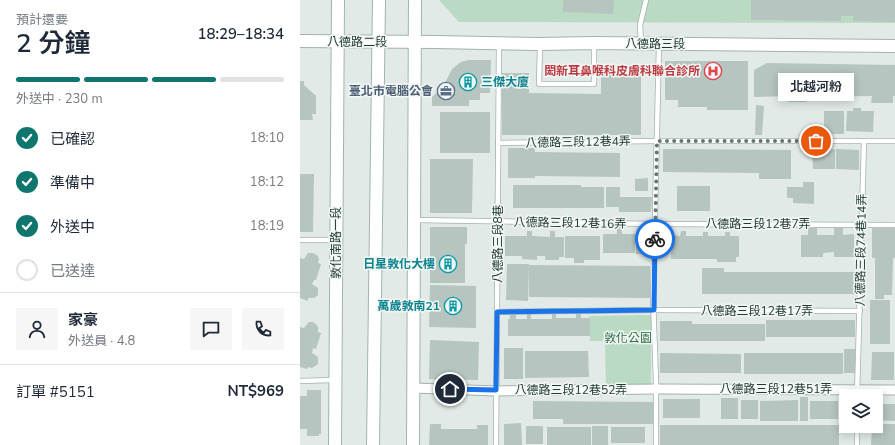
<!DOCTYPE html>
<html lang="zh-TW">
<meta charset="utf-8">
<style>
body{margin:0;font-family:"Nunito Sans","Noto Sans TC",sans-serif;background:#f6f6f7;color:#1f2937;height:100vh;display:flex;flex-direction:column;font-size:15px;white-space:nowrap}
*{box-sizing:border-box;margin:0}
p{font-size:13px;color:#747a83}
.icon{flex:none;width:22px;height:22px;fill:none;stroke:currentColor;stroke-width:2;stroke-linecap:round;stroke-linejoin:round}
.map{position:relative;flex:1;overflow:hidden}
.side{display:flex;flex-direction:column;background:#fff;width:300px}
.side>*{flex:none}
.controls{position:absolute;left:539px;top:389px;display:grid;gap:8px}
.controls a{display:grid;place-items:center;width:44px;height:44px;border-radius:0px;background:#fff;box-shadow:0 2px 10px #0003;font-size:20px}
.pin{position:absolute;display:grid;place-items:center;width:34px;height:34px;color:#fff;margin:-17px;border:2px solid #fff;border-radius:50%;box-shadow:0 1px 4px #0007}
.courier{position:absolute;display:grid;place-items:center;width:40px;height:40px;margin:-20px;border:3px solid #1a73e8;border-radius:50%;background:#fff;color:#222;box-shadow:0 1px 5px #0007}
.bubble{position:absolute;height:28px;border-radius:0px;background:#fff;box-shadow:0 2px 10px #0003;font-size:13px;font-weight:600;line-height:28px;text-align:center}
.overview em{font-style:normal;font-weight:600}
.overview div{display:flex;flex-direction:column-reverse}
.overview{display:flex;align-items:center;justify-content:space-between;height:68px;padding:0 16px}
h1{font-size:26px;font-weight:600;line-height:30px}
.bar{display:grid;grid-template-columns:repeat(4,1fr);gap:6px 4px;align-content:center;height:48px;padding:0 16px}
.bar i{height:5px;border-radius:3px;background:#e0e1e3}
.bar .active{background:#0f766e}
.bar p{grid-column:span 4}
.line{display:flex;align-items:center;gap:10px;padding:0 16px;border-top:1px solid #e0e1e3}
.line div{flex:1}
.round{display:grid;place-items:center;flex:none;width:42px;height:42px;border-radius:0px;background:#f6f6f7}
ol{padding:0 16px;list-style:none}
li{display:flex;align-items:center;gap:12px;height:44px}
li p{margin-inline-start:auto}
li .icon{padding:4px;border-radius:50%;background:#0f766e;color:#fff;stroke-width:4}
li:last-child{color:#747a83}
li i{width:22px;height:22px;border:2px solid #e0e1e3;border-radius:50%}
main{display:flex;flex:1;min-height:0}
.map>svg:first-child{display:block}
.green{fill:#bbdac3}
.building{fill:#b6c5bf}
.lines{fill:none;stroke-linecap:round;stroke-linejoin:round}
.service-casing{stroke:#a4b1ad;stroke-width:6}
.minor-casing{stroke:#a4b1ad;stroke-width:11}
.tertiary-casing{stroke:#a4b1ad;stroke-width:14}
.secondary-casing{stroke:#a1b5ad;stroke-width:14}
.service{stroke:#fff;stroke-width:4.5}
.minor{stroke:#fff;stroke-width:9}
.tertiary{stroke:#fff;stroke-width:12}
.secondary{stroke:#fff;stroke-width:12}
.done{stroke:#667772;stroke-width:4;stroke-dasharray:0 7.2}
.route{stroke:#1a73e8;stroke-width:5}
.labels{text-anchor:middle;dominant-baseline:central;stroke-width:3;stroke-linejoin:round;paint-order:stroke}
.street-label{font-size:12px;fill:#233933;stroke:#f1f7f4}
.health-label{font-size:12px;font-weight:bold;fill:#be3a42;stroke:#f1f7f4;text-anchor:end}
.culture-label{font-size:12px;font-weight:bold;fill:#0d838f;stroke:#f1f7f4;text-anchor:end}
.service-label{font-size:12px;font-weight:bold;fill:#4e5e75;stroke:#f1f7f4;text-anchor:end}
.park-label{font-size:12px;fill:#306d47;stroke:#f1f7f4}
</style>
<main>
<section class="side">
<div class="overview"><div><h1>2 分鐘</h1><p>預計還要</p></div><em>18:29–18:34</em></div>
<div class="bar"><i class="active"></i><i class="active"></i><i class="active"></i><i></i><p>外送中 · 230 m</p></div>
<ol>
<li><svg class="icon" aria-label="check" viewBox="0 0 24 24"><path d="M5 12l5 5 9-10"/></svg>已確認<p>18:10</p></li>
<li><svg class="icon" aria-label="check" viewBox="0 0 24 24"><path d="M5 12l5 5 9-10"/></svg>準備中<p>18:12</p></li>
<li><svg class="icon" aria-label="check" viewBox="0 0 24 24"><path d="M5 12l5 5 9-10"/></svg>外送中<p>18:19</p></li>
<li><i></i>已送達</li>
</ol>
<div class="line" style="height:72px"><a class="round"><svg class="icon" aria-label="person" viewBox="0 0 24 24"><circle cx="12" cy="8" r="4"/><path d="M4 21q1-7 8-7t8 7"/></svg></a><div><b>家豪</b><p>外送員 · 4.8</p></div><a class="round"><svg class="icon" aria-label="chat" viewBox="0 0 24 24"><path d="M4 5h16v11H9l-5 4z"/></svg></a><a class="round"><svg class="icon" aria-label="phone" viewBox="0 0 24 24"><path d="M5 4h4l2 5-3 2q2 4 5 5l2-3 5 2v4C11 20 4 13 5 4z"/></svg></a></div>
<div class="line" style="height:52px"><div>訂單 #5151</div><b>NT$969</b></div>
</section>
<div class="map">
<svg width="595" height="445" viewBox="0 0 595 445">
<rect width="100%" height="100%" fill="#e1eae6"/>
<g class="green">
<polygon points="139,0 595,0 595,23 159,22"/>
<polygon points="351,315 351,384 306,384 305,341 290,341 289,316"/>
</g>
<g class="building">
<polygon points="263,0 314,0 313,14 263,12"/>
<polygon points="451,0 595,0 595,22 553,21 553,16 541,16 541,21 451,20"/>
<polygon points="168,60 191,60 190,93 180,93 180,100 169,100 169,106 132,106 132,97 144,85 152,69 161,62"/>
<polygon points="365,61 448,61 448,110 407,110 407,107 378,107 378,100 365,100"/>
<polygon points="467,63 595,65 595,96 593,96 593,103 571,103 572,96 507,97 507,102 488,102 488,96 454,97 454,70"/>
<polygon points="202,73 229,73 229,93 301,94 301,73 341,73 341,135 202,135"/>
<polygon points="0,81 4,81 4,85 16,96 16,114 12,114 13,120 0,120"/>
<polygon points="456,105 464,106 462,135 455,135"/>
<polygon points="553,108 561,108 561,111 574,111 573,132 546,131 547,111 553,111"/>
<rect x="524" y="111" width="20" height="23"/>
<rect x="140" y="112" width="50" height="41"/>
<polygon points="522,147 528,147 528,149 535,149 535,169 513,169 512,149 522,149"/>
<polygon points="208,148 235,148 235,152 320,153 320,177 235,176 235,178 208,178"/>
<polygon points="363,149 491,150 491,179 459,179 459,173 363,172"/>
<polygon points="536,149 559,150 559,170 536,169"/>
<polygon points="130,159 173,159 172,213 130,213"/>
<polygon points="0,174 14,174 13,232 0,232"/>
<polygon points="348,178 348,191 335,191 335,179"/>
<polygon points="503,182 514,182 514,204 493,203 493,198 487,198 487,187 503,187"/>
<polygon points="213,185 281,185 281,187 304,187 304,208 213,208"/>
<rect x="377" y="186" width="33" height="25"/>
<polygon points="306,187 320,187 320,197 352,197 351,212 319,212 319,207 306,207"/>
<polygon points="130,227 167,227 167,244 144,244 165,244 165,283 130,283"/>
<polygon points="317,227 322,227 322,234 335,234 335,253 303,253 303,234 317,234"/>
<polygon points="508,228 517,228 517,235 534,235 534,228 543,228 543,235 554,234 554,257 534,257 534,252 523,253 523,257 501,257 501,235 508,235"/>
<rect x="572" y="228" width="23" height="30"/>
<polygon points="227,231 232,231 232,236 250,237 250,231 255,231 255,237 264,237 264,257 259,257 259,260 245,260 245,256 237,256 237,260 222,259 222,256 205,256 205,236 227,236"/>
<polygon points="381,231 386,231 386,236 403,236 403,232 408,232 408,236 425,236 425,232 430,232 430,236 439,236 439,257 436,257 436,262 417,262 417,259 371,259 372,235 380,236"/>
<polygon points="336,232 351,232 352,254 336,254"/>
<polygon points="265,236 300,236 300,260 284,260 284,263 274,263 274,258 265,258"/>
<polygon points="8,253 13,253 17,255 19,259 18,263 21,264 16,280 14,280 12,284 18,288 18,295 14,298 8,298 8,301 0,298 0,258 4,259"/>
<polygon points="575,258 593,258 592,295 584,295 584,299 575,299"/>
<polygon points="207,264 229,264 228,301 206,300"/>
<polygon points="229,265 350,266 350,298 229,297"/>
<polygon points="402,268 424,268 424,272 555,272 555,294 402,294"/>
<polygon points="130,285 176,286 176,328 129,327"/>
<rect x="570" y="300" width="20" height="44"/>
<polygon points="227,313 231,313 231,319 252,319 252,313 256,313 256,318 276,318 276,313 281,313 281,318 290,318 290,336 208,336 208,319 210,319 210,315 216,315 216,319 227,319"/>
<rect x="466" y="320" width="89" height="17"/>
<polygon points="360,321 392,321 392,324 465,324 465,341 360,341"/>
<polygon points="9,322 13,322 16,324 18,327 18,332 21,333 16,349 13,348 12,353 18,357 18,364 12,368 8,367 7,369 0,367 0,327 4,328"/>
<polygon points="130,340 179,342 178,380 129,379"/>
<rect x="204" y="348" width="19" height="31"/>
<rect x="544" y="349" width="11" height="24"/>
<polygon points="225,351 288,351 289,377 225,378"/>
<polygon points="572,352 594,352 594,380 571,380"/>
<polygon points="360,353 441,354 441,373 360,373"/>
<rect x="444" y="353" width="99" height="21"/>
<polygon points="7,390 21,390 21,434 19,434 19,436 7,436 7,429 0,429 0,396 7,396"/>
<rect x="500" y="397" width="8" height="24"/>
<rect x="421" y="398" width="17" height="21"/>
<rect x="539" y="398" width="7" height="22"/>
<rect x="363" y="399" width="37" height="19"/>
<rect x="441" y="400" width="17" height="19"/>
<polygon points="498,400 498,421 460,421 460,401"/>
<polygon points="233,401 354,402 354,424 263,424 263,419 233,419"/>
<rect x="510" y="401" width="28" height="18"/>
<polygon points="576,404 595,404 595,421 576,420"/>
<polygon points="221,423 222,445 204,445 204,424"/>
<polygon points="130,424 141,424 141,429 177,429 177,425 188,425 188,445 129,445"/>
<polygon points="576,424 595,424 595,445 571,445 572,426 576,426"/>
<rect x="360" y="425" width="179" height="20"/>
<rect x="226" y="426" width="17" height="18"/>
<rect x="292" y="426" width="16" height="19"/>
<rect x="247" y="427" width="44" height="18"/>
<rect x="311" y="427" width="34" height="16"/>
</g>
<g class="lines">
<defs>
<g id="service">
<polyline points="341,42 340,25 346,0"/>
<polyline points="240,44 239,84 294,84 294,44"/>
<polyline points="198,143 357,141 595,141"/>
<polyline points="115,220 355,224 595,225"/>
<polyline points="0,240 36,240"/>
<polyline points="197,312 354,310 560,311"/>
<polyline points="0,381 34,380"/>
<polyline points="557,396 564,141"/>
<polyline points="196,445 199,43"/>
<polyline points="356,445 356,381 353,298 359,45"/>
<polyline points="557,445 557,426"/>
</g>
<polyline id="minor" points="113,388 196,391 356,389 595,390"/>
<polyline id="tertiary" points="0,41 136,42 240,44 294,43 595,46"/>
<g id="secondary">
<polyline points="35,445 38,0"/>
<polyline points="73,445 79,0"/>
<polyline points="113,445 115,0"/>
</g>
</defs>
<use href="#service" class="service-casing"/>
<use href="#minor" class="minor-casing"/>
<use href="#tertiary" class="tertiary-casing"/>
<use href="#secondary" class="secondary-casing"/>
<use href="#service" class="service"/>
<use href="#minor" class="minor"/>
<use href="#tertiary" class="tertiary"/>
<use href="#secondary" class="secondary"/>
</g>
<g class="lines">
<polyline class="done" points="355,239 357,141 516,141"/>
<polyline class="route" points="150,389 196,390 197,312 354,310 355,239"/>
</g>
<defs>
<symbol id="hospital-ring" viewBox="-11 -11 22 22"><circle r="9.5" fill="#f1f7f4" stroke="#e0444e" stroke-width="1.5"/><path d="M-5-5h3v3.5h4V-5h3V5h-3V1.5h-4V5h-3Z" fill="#e0444e"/></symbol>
<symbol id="building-ring" viewBox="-11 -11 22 22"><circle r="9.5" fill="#f1f7f4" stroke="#0f9aa8" stroke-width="1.5"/><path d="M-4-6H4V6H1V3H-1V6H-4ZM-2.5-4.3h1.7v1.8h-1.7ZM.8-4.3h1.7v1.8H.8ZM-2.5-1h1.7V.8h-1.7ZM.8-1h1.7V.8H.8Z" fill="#0f9aa8"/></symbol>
<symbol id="office-ring" viewBox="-11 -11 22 22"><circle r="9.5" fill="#f1f7f4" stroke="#5c6f8a" stroke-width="1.5"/><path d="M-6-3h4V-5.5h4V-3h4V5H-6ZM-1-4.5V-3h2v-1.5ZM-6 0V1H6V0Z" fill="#5c6f8a"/></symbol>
</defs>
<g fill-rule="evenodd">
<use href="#hospital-ring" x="403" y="61" width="20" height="20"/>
<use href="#building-ring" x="158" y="72" width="20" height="20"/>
<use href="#office-ring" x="136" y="81" width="20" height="20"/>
<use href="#building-ring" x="138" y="254" width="20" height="20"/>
<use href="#building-ring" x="143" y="296" width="20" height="20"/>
</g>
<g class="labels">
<g class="street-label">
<text x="57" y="42">八德路二段</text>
<text x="355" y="44">八德路三段</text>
<text transform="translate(278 142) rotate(-1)">八德路三段12巷4弄</text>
<text transform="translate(270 223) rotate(1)">八德路三段12巷16弄</text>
<text x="458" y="224">八德路三段12巷7弄</text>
<text transform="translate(36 243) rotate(-90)">敦化南路一段</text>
<text transform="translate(198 244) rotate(-90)">八德路三段8巷</text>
<text transform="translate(561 250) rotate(-89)">八德路三段74巷14弄</text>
<text x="457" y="311">八德路三段12巷17弄</text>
<text x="476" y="389">八德路三段12巷51弄</text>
<text x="271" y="390">八德路三段12巷52弄</text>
</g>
<g class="health-label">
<text x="400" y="71">閎新耳鼻喉科皮膚科聯合診所</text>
</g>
<g class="culture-label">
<text x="181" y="82" text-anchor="start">三傑大廈</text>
<text x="135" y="264">日星敦化大樓</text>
<text x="140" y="306">萬歲敦南21</text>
</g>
<g class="service-label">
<text x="133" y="91">臺北市電腦公會</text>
</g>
<g class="park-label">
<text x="328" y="338">敦化公園</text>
</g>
</g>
</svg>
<div class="controls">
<a><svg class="icon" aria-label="layers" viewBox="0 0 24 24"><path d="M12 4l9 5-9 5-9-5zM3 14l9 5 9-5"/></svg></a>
</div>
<div class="pin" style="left:516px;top:141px;background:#ea580c"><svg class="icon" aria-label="bag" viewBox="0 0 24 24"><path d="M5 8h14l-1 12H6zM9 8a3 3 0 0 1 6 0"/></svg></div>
<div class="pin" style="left:150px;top:389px;background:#1f2937"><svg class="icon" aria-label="home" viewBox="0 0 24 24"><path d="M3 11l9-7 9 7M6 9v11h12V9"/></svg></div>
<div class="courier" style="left:355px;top:239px"><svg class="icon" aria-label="bike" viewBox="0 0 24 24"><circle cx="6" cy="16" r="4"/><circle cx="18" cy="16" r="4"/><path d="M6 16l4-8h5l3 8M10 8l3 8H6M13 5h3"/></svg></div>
<div class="bubble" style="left:478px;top:73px;width:76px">北越河粉</div>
</div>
</main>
